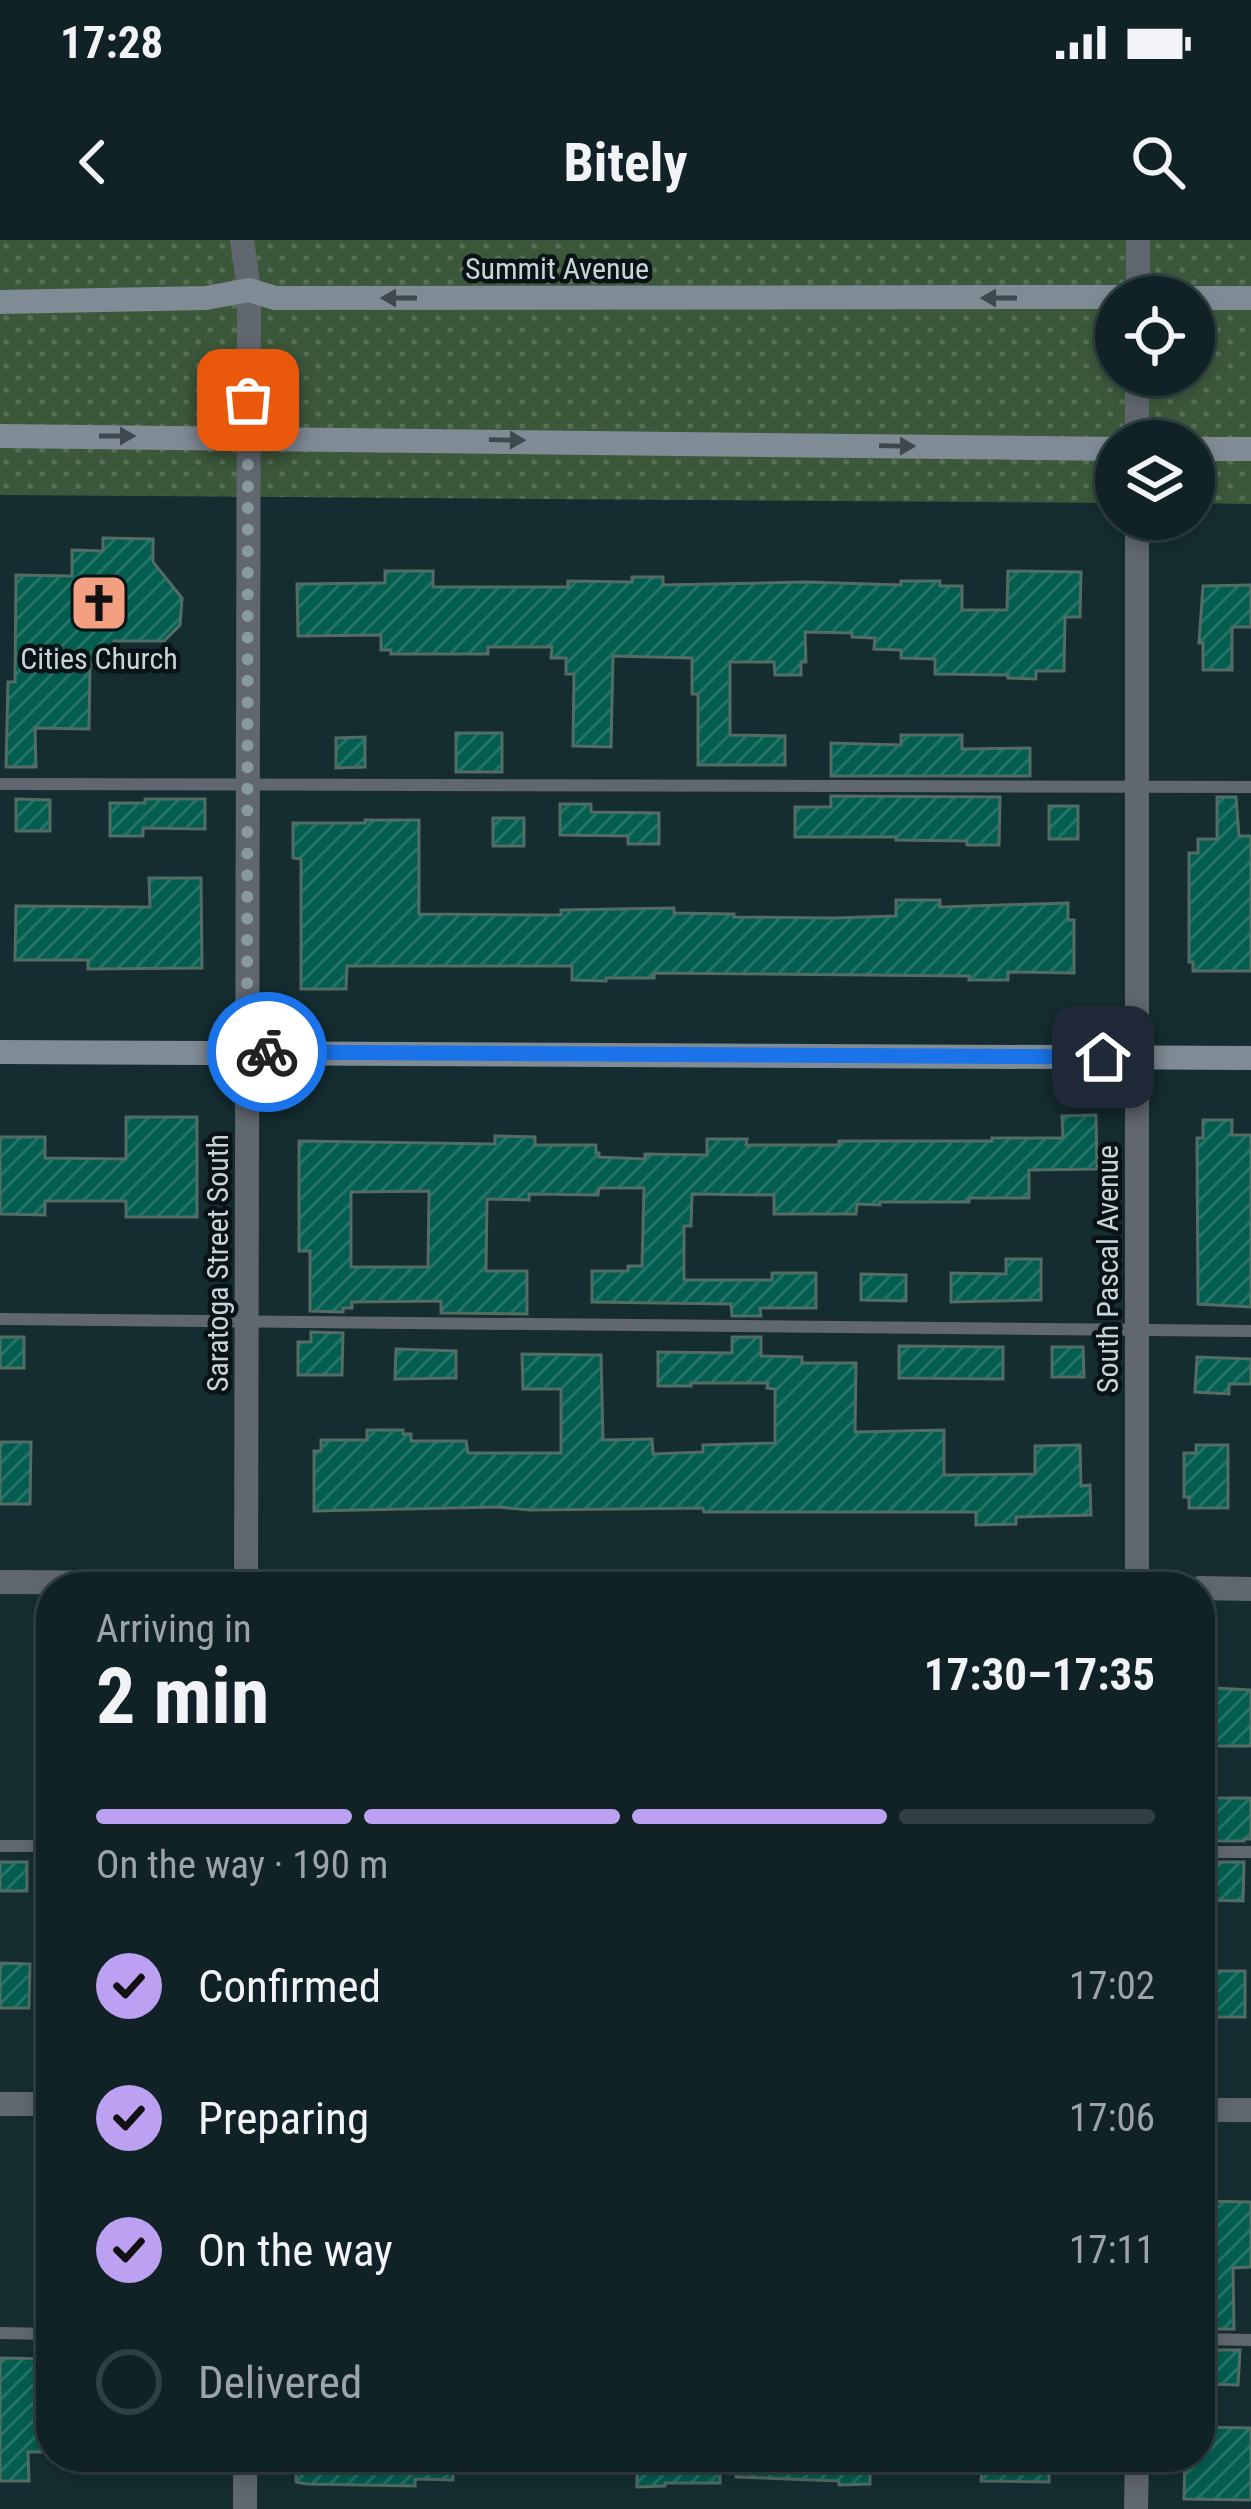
<!DOCTYPE html>
<meta charset="utf-8">
<style>
body{margin:0;font-family:"Roboto Condensed",sans-serif;background:#1e2f32;color:#f1f3f6;height:100vh;display:flex;flex-direction:column;font-size:45px;white-space:nowrap}
*{box-sizing:border-box;margin:0}
p{font-size:39px;color:#9ca4a7}
.icon{flex:none;width:66px;height:66px;fill:none;stroke:currentColor;stroke-width:2;stroke-linecap:round;stroke-linejoin:round}
.map{position:relative;flex:1;overflow:hidden}
.drawer{position:absolute;left:36px;top:1332px;width:1179px;height:900px;display:flex;flex-direction:column;background:#102225;border-radius:48px;box-shadow:0 6px 18px #0003,0 0 0 3px #303f42}
.drawer>*{flex:none}
.controls{position:absolute;left:1095px;top:36px;display:grid;gap:24px}
.controls a{display:grid;place-items:center;width:120px;height:120px;border-radius:50%;background:#102225;box-shadow:0 6px 18px #0003,0 0 0 3px #303f42;font-size:60px}
.pin{position:absolute;display:grid;place-items:center;width:102px;height:102px;color:#fff;margin:-51px;border-radius:24px;box-shadow:0 6px 18px #0006}
.courier{position:absolute;display:grid;place-items:center;width:120px;height:120px;margin:-60px;border:9px solid #1a73e8;border-radius:50%;background:#fff;color:#222;box-shadow:0 3px 15px #0007}
.overview em{font-style:normal;font-weight:700}
.overview div{display:flex;flex-direction:column-reverse}
.overview{display:flex;align-items:center;justify-content:space-between;height:204px;padding:0 60px}
h1{font-size:78px;font-weight:700;line-height:90px}
.bar{display:grid;grid-template-columns:repeat(4,1fr);gap:18px 12px;align-content:center;height:144px;padding:0 60px}
.bar i{height:15px;border-radius:9px;background:#303f42}
.bar .on{background:#bca0f2}
.bar p{grid-column:span 4}
ol{padding:0 60px;list-style:none}
li{display:flex;align-items:center;gap:36px;height:132px}
li p{margin-inline-start:auto}
li .icon{padding:12px;border-radius:50%;background:#bca0f2;color:#111;stroke-width:4}
li:last-child{color:#9ca4a7}
li i{width:66px;height:66px;border:6px solid #303f42;border-radius:50%}
.status{display:flex;justify-content:space-between;align-items:center;height:84px;padding:0 60px;background:#102225;direction:ltr}
.status svg{height:33px;fill:currentColor}
header{display:flex;justify-content:space-between;align-items:center;height:156px;padding:0 60px;background:#102225;font-size:54px;font-weight:700}
.map>svg:first-child{display:block}
.park{fill:url(#park-dots);fill-rule:evenodd}
.building{fill:url(#building-hatch);stroke:#536c65;stroke-width:3;fill-rule:evenodd}
.lines{fill:none;stroke-linecap:round;stroke-linejoin:round}
.lane{stroke:#60676e;stroke-width:12}
.street{stroke:#60676e;stroke-width:24}
.secondary{stroke:#7f8b95;stroke-width:24}
.oneway{fill:#3e494f}
.done{stroke:#899a9e;stroke-width:12;stroke-dasharray:0 21.6}
.route{stroke:#1a73e8;stroke-width:15}
.labels{text-anchor:middle;dominant-baseline:central;stroke-width:9;stroke-linejoin:round;paint-order:stroke}
.street-label{font-size:30px;fill:#c8d5d8;stroke:#091315}
.poi-label{font-size:30px;fill:#c8d5d8;stroke:#091315}
</style>
<div class="status"><b>17:28</b><svg viewBox="0 0 49 12"><path d="M0 12V9h3v3zM5 12V6h3v6zM10 12V3h3v9zM15 12V0h3v12zM26 1h20v11H26zM47 4h2v5h-2z"/></svg></div>
<header><svg class="icon" aria-label="back" viewBox="0 0 24 24"><path d="M15 5l-7 7 7 7"/></svg>Bitely<svg class="icon" aria-label="search" viewBox="0 0 24 24"><circle cx="10" cy="10" r="6"/><path d="M15 15l6 6"/></svg></header>
<div class="map">
<svg width="1251" height="2269" viewBox="0 0 1251 2269">
<defs>
<pattern id="park-dots" width="8" height="8" patternUnits="userSpaceOnUse" patternTransform="scale(3)"><rect width="8" height="8" fill="#3c583b"/><path d="M2 2h.1M6 6h.1" fill="none" stroke="#576f57" stroke-width="1.8" stroke-linecap="round"/></pattern>
<pattern id="building-hatch" width="6" height="6" patternUnits="userSpaceOnUse" patternTransform="scale(3)"><rect width="6" height="6" fill="#035e50"/><path d="M-1 1l2-2M0 6l6-6M5 7l2-2" fill="none" stroke="#267468"/></pattern>
</defs>
<rect width="100%" height="100%" fill="#152d31"/>
<path class="park" d="M 0,0 L 1251,0 L 1251,264 L 1194,263 L 1194,201 L 1116,201 L 1116,263 L 0,255 ZM 1116,57 L 1194,57 L 1194,135 L 1116,135 Z"/>
<g class="building">
<polygon points="103,298 153,299 153,322 182,358 180,385 164,401 114,401 114,424 90,424 89,489 35,488 36,527 6,527 8,442 15,442 16,335 72,336 72,310 103,311"/>
<polygon points="385,331 433,331 433,347 568,347 568,341 632,342 632,337 663,337 663,345 806,342 901,345 901,341 940,341 940,346 962,346 962,370 1007,370 1008,331 1081,332 1080,377 1065,377 1064,431 1036,431 1036,439 1008,438 1008,435 935,434 935,419 901,418 901,410 874,409 875,398 852,397 852,393 805,392 806,422 801,422 801,435 775,435 774,422 730,422 730,495 785,496 785,525 698,525 698,454 692,454 692,418 613,416 611,507 573,506 574,434 566,434 566,418 551,418 552,407 488,407 488,414 391,414 391,410 381,410 381,395 298,396 297,344 381,343 385,343"/>
<polygon points="1251,345 1251,387 1232,387 1232,430 1203,430 1203,403 1199,403 1203,346"/>
<rect x="456" y="493" width="46" height="39"/>
<polygon points="901,495 962,495 962,509 1030,508 1030,536 831,536 831,503 901,505"/>
<polygon points="365,497 365,527 336,528 336,498"/>
<polygon points="831,556 1000,557 999,605 967,605 967,601 896,600 896,597 795,597 795,567 831,567"/>
<polygon points="1217,557 1236,557 1239,596 1251,596 1251,731 1193,731 1193,722 1189,722 1189,613 1198,613 1198,599 1217,599"/>
<polygon points="16,559 50,560 50,591 16,591"/>
<polygon points="145,559 205,559 205,589 143,588 143,596 110,596 110,563 145,563"/>
<polygon points="560,564 591,564 591,572 659,573 659,604 628,604 628,596 560,595"/>
<rect x="1049" y="566" width="29" height="33"/>
<rect x="493" y="578" width="31" height="28"/>
<polygon points="365,580 419,580 419,674 561,675 561,670 674,668 674,673 734,674 734,677 834,678 896,676 896,660 940,660 940,667 1068,663 1068,680 1074,680 1074,733 1008,732 1008,740 969,740 969,736 654,733 654,738 606,738 606,741 572,740 572,726 347,726 346,749 301,749 301,619 293,618 293,583 365,583"/>
<polygon points="149,638 201,638 202,728 88,729 88,720 15,720 16,666 150,667"/>
<path d="M 1096,875 L 1097,929 L 1029,930 L 1029,958 L 969,958 L 969,962 L 880,962 L 880,965 L 857,964 L 856,974 L 774,974 L 774,955 L 692,954 L 691,986 L 684,986 L 684,1040 L 772,1040 L 772,1033 L 816,1033 L 816,1068 L 760,1068 L 761,1076 L 732,1076 L 731,1064 L 592,1062 L 592,1031 L 628,1031 L 628,1026 L 642,1026 L 644,948 L 599,948 L 598,955 L 529,954 L 529,960 L 487,959 L 486,1031 L 527,1031 L 527,1074 L 441,1073 L 441,1061 L 352,1062 L 352,1068 L 343,1068 L 343,1072 L 310,1071 L 310,1011 L 299,1011 L 299,901 L 495,904 L 495,896 L 535,897 L 535,905 L 596,905 L 596,913 L 599,913 L 599,917 L 645,919 L 645,914 L 707,915 L 707,899 L 747,899 L 746,905 L 839,905 L 839,901 L 992,901 L 992,898 L 1063,898 L 1062,876 ZM 429,951 L 428,1027 L 351,1027 L 351,952 Z"/>
<polygon points="126,877 197,877 197,977 126,977 126,961 45,961 45,975 0,974 0,897 45,897 45,918 126,919"/>
<polygon points="1203,880 1232,880 1232,895 1251,895 1251,1067 1198,1064 1197,898 1203,898"/>
<polygon points="1006,1019 1041,1019 1041,1060 951,1062 951,1033 1006,1034"/>
<polygon points="861,1034 906,1035 906,1061 861,1060"/>
<polygon points="311,1092 343,1093 342,1135 298,1135 298,1102 311,1102"/>
<rect x="0" y="1097" width="24" height="31"/>
<polygon points="732,1097 761,1097 761,1116 802,1117 802,1123 856,1123 855,1192 944,1190 944,1235 1035,1234 1035,1206 1080,1205 1081,1246 1090,1245 1091,1275 1016,1277 1016,1284 976,1285 976,1272 704,1272 703,1268 530,1270 498,1267 314,1271 314,1211 321,1211 321,1200 367,1200 367,1190 403,1190 403,1194 411,1194 411,1201 466,1201 468,1213 561,1213 561,1149 523,1149 522,1114 601,1115 603,1200 652,1199 653,1214 703,1212 703,1205 775,1203 775,1149 767,1148 768,1143 691,1143 691,1146 658,1146 658,1112 732,1113"/>
<polygon points="899,1106 1003,1107 1003,1139 899,1138"/>
<polygon points="1052,1107 1083,1107 1084,1137 1052,1137"/>
<polygon points="396,1109 456,1111 456,1138 395,1139"/>
<polygon points="1197,1117 1251,1119 1251,1144 1229,1144 1229,1154 1195,1152"/>
<polygon points="0,1202 31,1202 30,1264 0,1264"/>
<polygon points="1196,1205 1228,1205 1228,1268 1189,1268 1189,1257 1184,1257 1184,1213 1196,1213"/>
<polygon points="1216,1448 1251,1450 1251,1506 1200,1506 1200,1450"/>
<polygon points="1217,1558 1251,1558 1251,1599 1244,1599 1244,1601 1207,1601 1207,1597 1200,1597 1200,1559"/>
<rect x="0" y="1622" width="27" height="29"/>
<polygon points="1206,1622 1244,1622 1243,1661 1206,1660"/>
<polygon points="0,1723 30,1724 29,1768 0,1768"/>
<rect x="1200" y="1731" width="45" height="46"/>
<polygon points="1200,1961 1251,1962 1251,2027 1233,2028 1234,2089 1206,2089 1205,2031 1200,2031"/>
<polygon points="1209,2110 1240,2110 1238,2145 1208,2144"/>
<polygon points="0,2118 51,2119 51,2212 28,2212 29,2241 0,2241"/>
<polygon points="1200,2187 1251,2188 1251,2260 1184,2259 1185,2217 1200,2217"/>
<polygon points="296,2217 453,2217 453,2240 415,2239 415,2246 307,2244 296,2242"/>
<polygon points="637,2217 720,2217 720,2243 665,2243 665,2246 637,2247"/>
<polygon points="737,2217 870,2217 870,2244 839,2245 839,2241 736,2237"/>
<polygon points="983,2217 1049,2217 1049,2242 981,2241"/>
</g>
<g class="lines">
<g class="lane">
<polyline points="0,544 1251,547"/>
<polyline points="0,1079 1251,1091"/>
<polyline points="0,1606 51,1606"/>
<polyline points="1200,1612 1251,1612"/>
<polyline points="0,2093 51,2094"/>
<polyline points="1200,2099 1251,2100"/>
</g>
<g class="street">
<polyline points="242,0 249,50 246,1347"/>
<polyline points="1138,57 1138,0"/>
<polyline points="1137,201 1137,135"/>
<polyline points="0,1342 927,1347"/>
<polyline points="1137,1347 1137,279"/>
<polyline points="1200,1348 1251,1349"/>
<polyline points="0,1864 51,1864"/>
<polyline points="1200,1870 1251,1870"/>
<polyline points="245,2269 245,2217"/>
<polyline points="1136,2269 1137,2217"/>
</g>
<g class="secondary">
<polyline points="1194,58 1251,58"/>
<polyline points="0,62 206,58 249,50 275,58 1116,57"/>
<polyline points="0,196 1116,209"/>
<polyline points="1194,209 1251,209"/>
<polyline points="0,812 1251,818"/>
</g>
</g>
<defs><path id="oneway-solid" d="M-6-.8H1V-3.2L6.5 0L1 3.2V.8H-6Z" transform="scale(3)"/></defs>
<g class="oneway">
<use href="#oneway-solid" transform="translate(399 58) rotate(180)"/>
<use href="#oneway-solid" transform="translate(999 58) rotate(180)"/>
<use href="#oneway-solid" transform="translate(117 196)"/>
<use href="#oneway-solid" transform="translate(507 200) rotate(1)"/>
<use href="#oneway-solid" transform="translate(897 206) rotate(1)"/>
</g>
<g class="lines">
<polyline class="done" points="248,160 247,812 267,812"/>
<polyline class="route" points="267,812 1103,817"/>
</g>
<defs>
<symbol id="church-square" viewBox="-11 -11 22 22"><rect x="-9" y="-9" width="18" height="18" rx="4" fill="#f2a081" stroke="#091315"/><path d="M-1.2-6h2.4v3.5h3.3v2.4h-3.3V6h-2.4V-.1h-3.3v-2.4h3.3Z" fill="#111"/></symbol>
</defs>
<g fill-rule="evenodd">
<use href="#church-square" x="66" y="330" width="66" height="66"/>
</g>
<g class="labels">
<g class="street-label">
<text x="557" y="28">Summit Avenue</text>
<text transform="translate(217 1023) rotate(-90)">Saratoga Street South</text>
<text transform="translate(1107 1029) rotate(-90)">South Pascal Avenue</text>
</g>
<g class="poi-label">
<text x="99" y="418">Cities Church</text>
</g>
</g>
</svg>
<div class="controls">
<a><svg class="icon" aria-label="locate" viewBox="0 0 24 24"><circle cx="12" cy="12" r="6"/><path d="M12 2v4M12 18v4M2 12h4M18 12h4"/></svg></a>
<a><svg class="icon" aria-label="layers" viewBox="0 0 24 24"><path d="M12 4l9 5-9 5-9-5zM3 14l9 5 9-5"/></svg></a>
</div>
<div class="pin" style="left:248px;top:160px;background:#ea580c"><svg class="icon" aria-label="bag" viewBox="0 0 24 24"><path d="M5 8h14l-1 12H6zM9 8a3 3 0 0 1 6 0"/></svg></div>
<div class="pin" style="left:1103px;top:817px;background:#1f2937"><svg class="icon" aria-label="home" viewBox="0 0 24 24"><path d="M3 11l9-7 9 7M6 9v11h12V9"/></svg></div>
<div class="courier" style="left:267px;top:812px"><svg class="icon" aria-label="bike" viewBox="0 0 24 24"><circle cx="6" cy="16" r="4"/><circle cx="18" cy="16" r="4"/><path d="M6 16l4-8h5l3 8M10 8l3 8H6M13 5h3"/></svg></div>
<section class="drawer">
<div class="overview"><div><h1>2 min</h1><p>Arriving in</p></div><em>17:30–17:35</em></div>
<div class="bar"><i class="on"></i><i class="on"></i><i class="on"></i><i></i><p>On the way · 190 m</p></div>
<ol>
<li><svg class="icon" aria-label="check" viewBox="0 0 24 24"><path d="M5 12l5 5 9-10"/></svg>Confirmed<p>17:02</p></li>
<li><svg class="icon" aria-label="check" viewBox="0 0 24 24"><path d="M5 12l5 5 9-10"/></svg>Preparing<p>17:06</p></li>
<li><svg class="icon" aria-label="check" viewBox="0 0 24 24"><path d="M5 12l5 5 9-10"/></svg>On the way<p>17:11</p></li>
<li><i></i>Delivered</li>
</ol>
</section>
</div>
